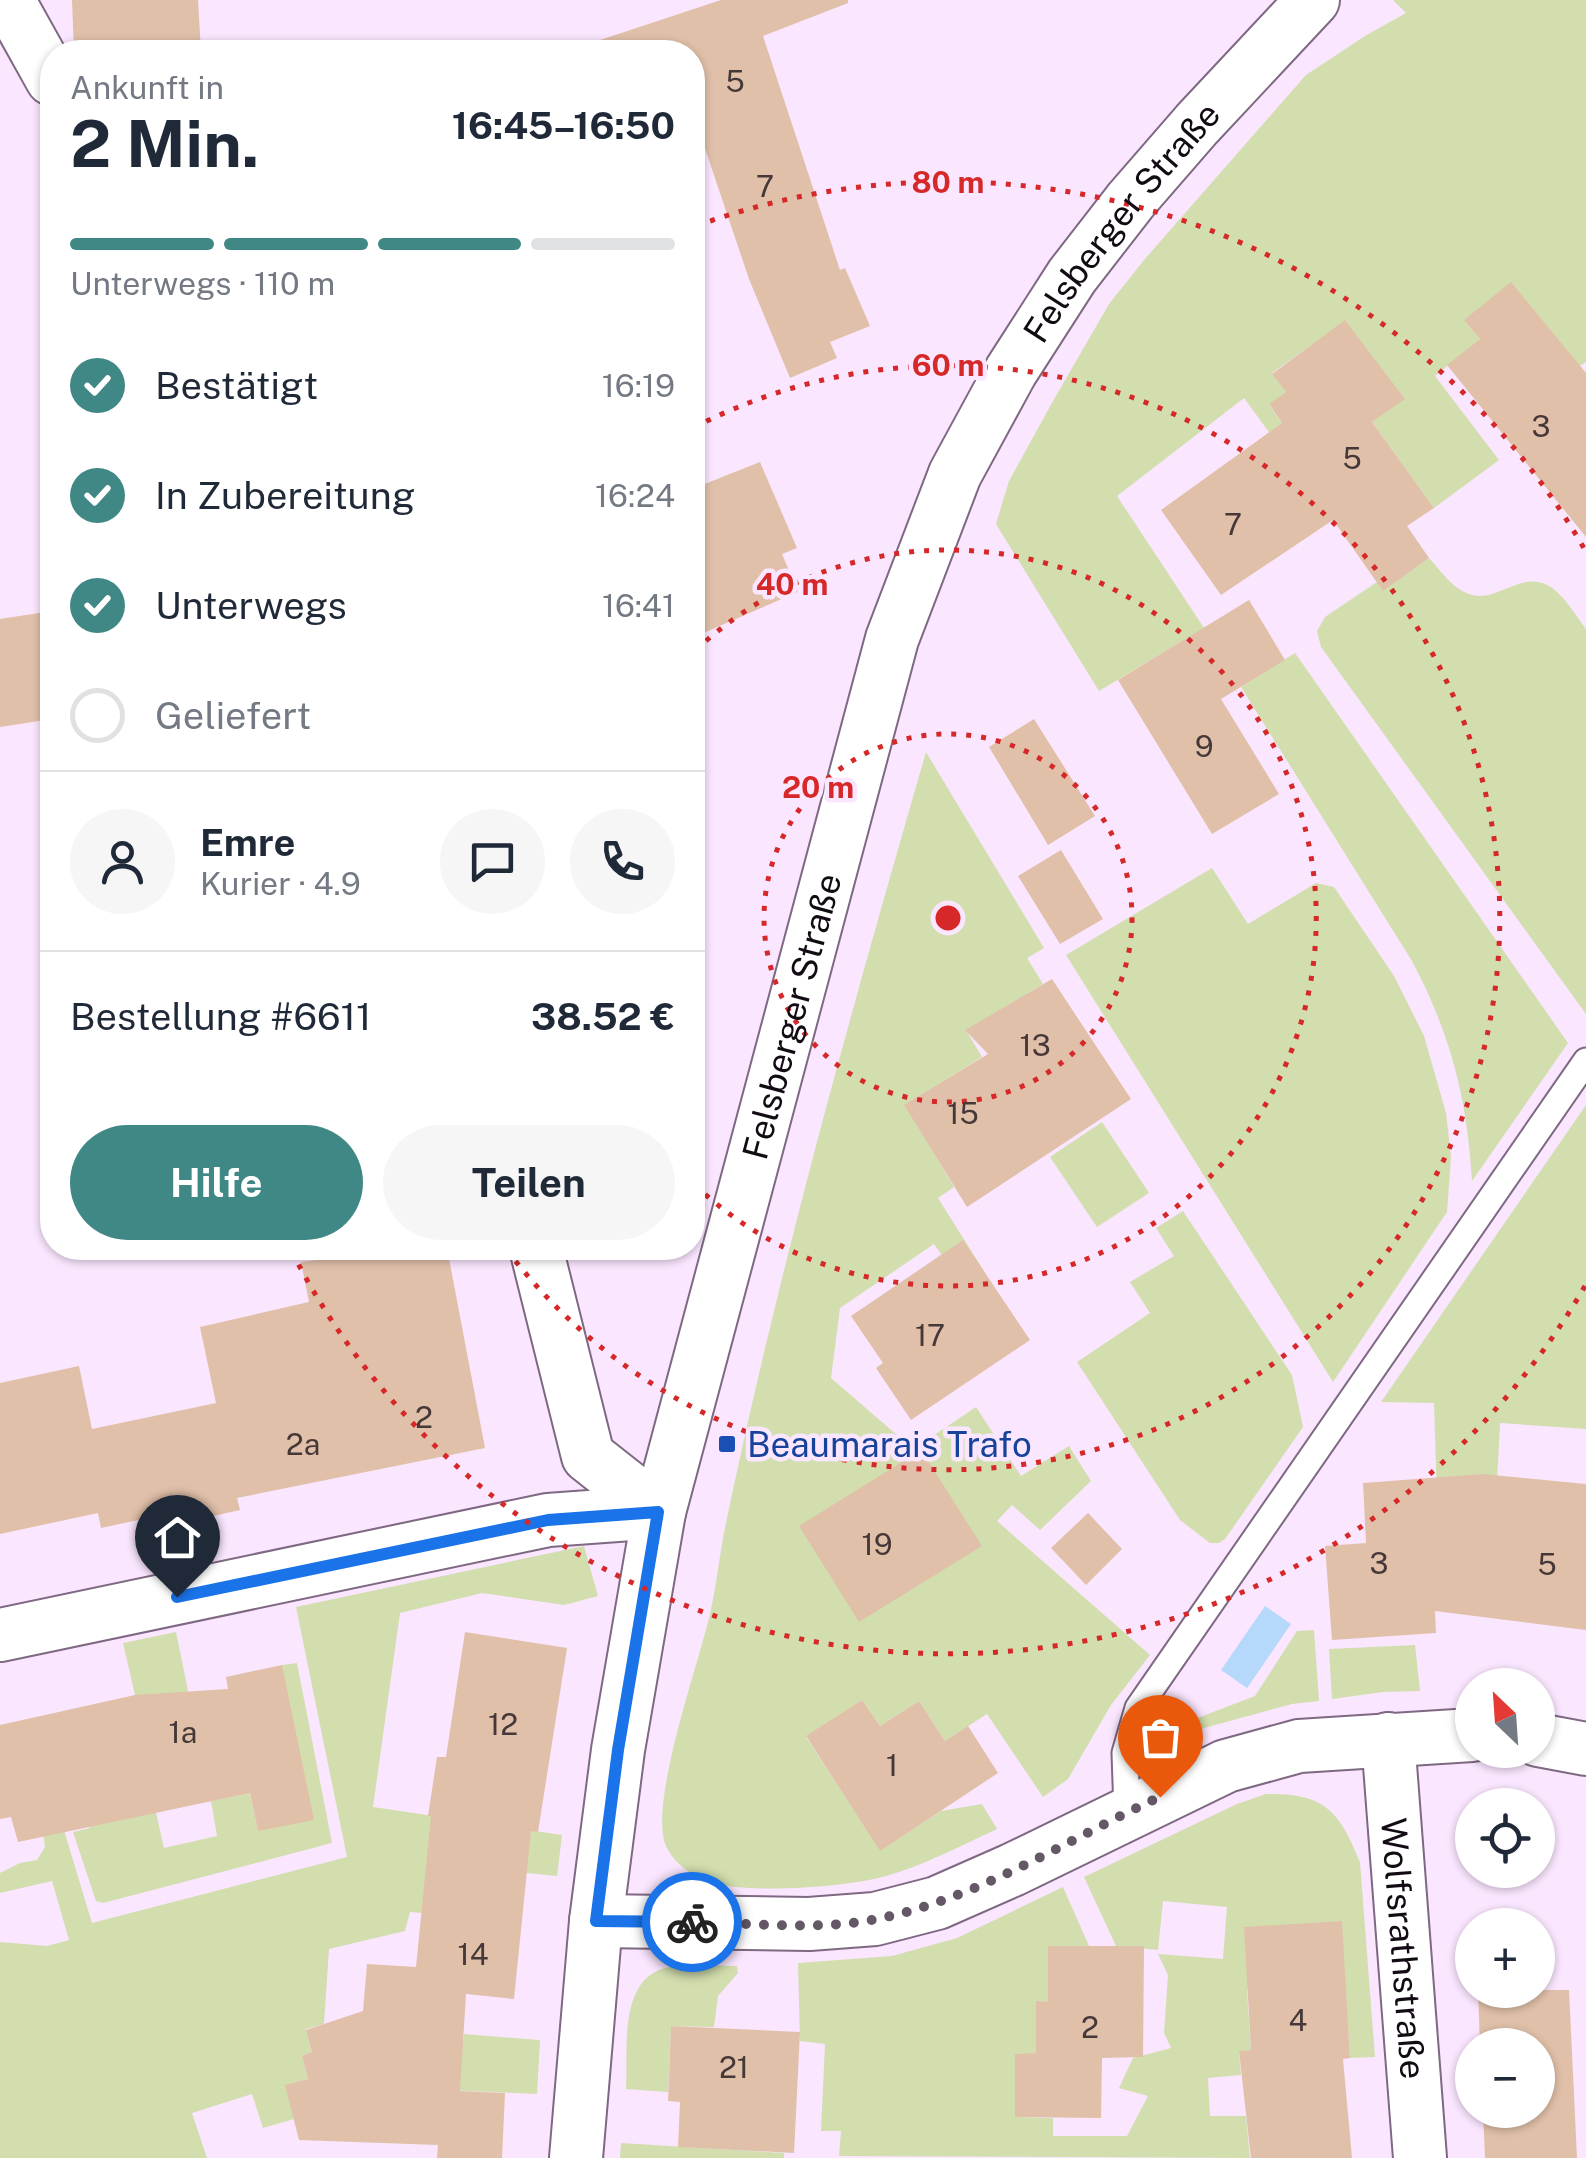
<!DOCTYPE html>
<html lang="de">
<meta charset="utf-8">
<style>
body{margin:0;font-family:"Public Sans",sans-serif;background:#f6f6f7;color:#1f2937;height:100vh;display:flex;flex-direction:column;font-size:38px;white-space:nowrap}
*{box-sizing:border-box;margin:0}
p{font-size:32px;color:#747a83}
.icon{flex:none;width:55px;height:55px;fill:none;stroke:currentColor;stroke-width:2;stroke-linecap:round;stroke-linejoin:round}
.map{position:relative;flex:1;overflow:hidden}
.details{position:absolute;left:40px;top:40px;width:665px;height:1220px;display:flex;flex-direction:column;background:#fff;border-radius:40px;box-shadow:0 2px 8px #0004}
.details>*{flex:none}
.needle{width:65px;rotate:335deg}
.buttons{position:absolute;left:1455px;top:1668px;display:grid;gap:20px}
.buttons a{display:grid;place-items:center;width:100px;height:100px;border-radius:50%;background:#fff;box-shadow:0 2px 8px #0004;font-size:50px}
.pin{position:absolute;display:grid;place-items:center;width:85px;height:85px;color:#fff;margin:-102px -42px;border-radius:50% 50% 50% 0;rotate:-45deg;box-shadow:0 0 10px #0007}
.pin .icon{rotate:45deg}
.courier{position:absolute;display:grid;place-items:center;width:100px;height:100px;margin:-50px;border:8px solid #1a73e8;border-radius:50%;background:#fff;color:#222;box-shadow:0 2px 12px #0007}
.head em{font-style:normal;font-weight:700}
.head div{display:flex;flex-direction:column-reverse}
.head{display:flex;align-items:center;justify-content:space-between;height:170px;padding:0 30px}
h1{font-size:65px;font-weight:700;line-height:75px}
.bar{display:grid;grid-template-columns:repeat(4,1fr);gap:15px 10px;align-content:center;height:120px;padding:0 30px}
.bar i{height:12px;border-radius:8px;background:#e0e1e3}
.bar .on{background:#408886}
.bar p{grid-column:span 4}
.line{display:flex;align-items:center;gap:25px;padding:0 30px;border-top:2px solid #e0e1e3}
.line div{flex:1}
.round{display:grid;place-items:center;flex:none;width:105px;height:105px;border-radius:52px;background:#f6f6f7}
ol{padding:0 30px;list-style:none}
li{display:flex;align-items:center;gap:30px;height:110px}
li p{margin-inline-start:auto}
li .icon{padding:10px;border-radius:50%;background:#408886;color:#fff;stroke-width:4}
li:last-child{color:#747a83}
li i{width:55px;height:55px;border:5px solid #e0e1e3;border-radius:50%}
.action{display:flex;gap:20px;margin-top:auto;padding:20px 30px}
.action a{flex:1;height:115px;border-radius:60px;background:#408886;color:#fff;font-size:40px;font-weight:700;line-height:115px;text-align:center}
.action a+a{background:#f6f6f7;color:#1f2937}
.map>svg:first-child{display:block}
.green{fill:#d2deae}
.water{fill:#b5d8fb}
.building{fill:#e1c0a9}
.lines{fill:none;stroke-linecap:round;stroke-linejoin:round}
.service-casing{stroke:#7e6882;stroke-width:29}
.minor-casing{stroke:#7e6882;stroke-width:56}
.service{stroke:#fff;stroke-width:25}
.minor{stroke:#fff;stroke-width:52}
.done{stroke:#645866;stroke-width:10;stroke-dasharray:0 18}
.route{stroke:#1a73e8;stroke-width:12}
.ring{fill:none;stroke:#d62828;stroke-width:5;stroke-dasharray:5 10}
.transit-dot{fill:#1a4fb4;stroke:#fae6fe;stroke-width:4}
.labels{text-anchor:middle;dominant-baseline:central;stroke-width:9;stroke-linejoin:round;paint-order:stroke}
.number-label{font-size:30px;fill:#463839}
.street-label{font-size:35px;fill:#130b14;stroke:#fae6fe}
.transit-label{font-size:35px;fill:#164399;stroke:#fae6fe;text-anchor:start}
.centre{fill:#d62828;stroke:#fae6fe;stroke-width:5}
.ring-label{font-size:30px;text-anchor:middle;font-weight:bold;fill:#d62828;stroke:#fae6fe;stroke-width:9;stroke-linejoin:round;paint-order:stroke}
</style>
<div class="map">
<svg width="1586" height="2158" viewBox="0 0 1586 2158">
<rect width="100%" height="100%" fill="#fae6fe"/>
<g class="green">
<polygon points="1393,0 1586,0 1586,362 1580,366 1465,321 1480,339 1435,376 1499,460 1434,508 1372,422 1404,398 1345,321 1272,373 1286,392 1269,405 1333,494 1320,502 1244,398 1117,496 1204,628 1099,691 996,524 1009,481 1053,401 1109,304 1144,260 1306,75 1365,36 1406,13"/>
<path d="M 1429,558 C 1441,571 1452,588 1469,594 C 1499,605 1525,563 1557,592 C 1568,602 1577,617 1586,629 L 1586,1014 L 1321,647 L 1317,631 L 1325,617 L 1377,582 L 1383,590 Z"/>
<path d="M 1295,653 L 1568,1043 L 1472,1181 C 1467,1098 1451,1035 1412,961 L 1241,687 Z"/>
<path d="M 926,752 L 1044,948 L 1027,958 L 1043,984 L 966,1030 L 982,1057 L 905,1105 L 954,1187 L 938,1198 L 999,1295 L 979,1309 L 934,1244 L 840,1308 L 831,1378 L 927,1461 L 915,1448 L 976,1407 L 1021,1476 L 1069,1446 L 1091,1481 L 1040,1530 L 1012,1505 L 997,1521 L 1150,1655 L 1111,1705 L 1068,1779 L 1043,1797 L 987,1714 L 945,1741 L 919,1701 L 880,1726 L 862,1700 L 806,1737 L 880,1850 L 941,1811 L 982,1804 L 997,1829 C 960,1846 925,1865 886,1876 C 849,1887 751,1894 714,1883 C 694,1877 677,1867 667,1848 C 646,1810 699,1663 710,1614 C 717,1583 720,1550 727,1518 C 781,1260 853,1005 926,752 Z"/>
<polygon points="1212,868 1248,924 1316,883 1334,887 1394,976 1424,1036 1446,1113 1451,1157 1447,1212 1333,1382 1066,955"/>
<polygon points="1586,1105 1586,1429 1500,1423 1495,1521 1437,1499 1434,1403 1381,1402"/>
<polygon points="1102,1122 1149,1193 1097,1227 1050,1157"/>
<polygon points="1183,1211 1292,1375 1303,1427 1225,1539 1219,1543 1210,1543 1180,1520 1077,1362 1150,1313 1130,1282 1174,1256 1156,1228"/>
<polygon points="584,1546 598,1596 564,1605 482,1593 400,1613 373,1807 562,1835 557,1876 427,1863 422,1913 410,1912 405,1931 329,1949 324,2024 306,2029 312,2052 302,2056 308,2079 286,2085 294,2119 263,2128 252,2094 192,2113 207,2158 0,2158 0,1942 47,1946 69,1940 52,1881 0,1893 0,1873 20,1863 37,1860 45,1847 43,1833 63,1827 92,1923 347,1857 296,1607"/>
<polygon points="1314,1630 1319,1701 1292,1704 1182,1734 1165,1724 1164,1711 1171,1704 1195,1719 1255,1696 1297,1631"/>
<polygon points="176,1632 189,1696 135,1695 123,1643"/>
<polygon points="1415,1645 1420,1691 1383,1692 1332,1699 1329,1649"/>
<polygon points="297,1663 332,1843 103,1903 96,1901 73,1832 90,1828 81,1788 143,1755 164,1848 217,1836 211,1801 250,1793 258,1831 282,1665"/>
<path d="M 1266,1794 C 1324,1793 1339,1810 1360,1862 L 1375,2057 L 1350,2058 L 1341,1921 L 1247,1990 L 1251,2050 L 1239,2052 L 1241,2075 L 1208,2078 L 1210,2116 L 1246,2116 L 1250,2158 L 839,2156 L 841,2131 L 821,2131 L 825,2044 L 800,2041 L 798,1963 L 892,1956 L 957,1938 L 1063,1887 L 1089,1946 L 1048,1947 L 1048,2002 L 1036,2002 L 1036,2053 L 1015,2055 L 1015,2117 L 1053,2118 L 1053,2136 L 1127,2136 L 1148,2096 L 1119,2088 L 1133,2058 L 1171,2048 L 1164,2033 L 1168,1975 L 1158,1954 L 1223,1959 L 1227,1907 L 1163,1901 L 1158,1950 L 1116,1946 L 1084,1877 L 1237,1804 Z"/>
<path d="M 737,1966 L 738,1973 L 718,1996 L 714,2027 L 671,2026 L 668,2092 L 626,2089 C 628,2052 618,1980 665,1968 C 687,1962 714,1966 737,1966 Z"/>
<polygon points="464,2034 540,2040 537,2094 422,2089 463,2041"/>
<polygon points="621,2143 784,2153 784,2158 620,2158"/>
</g>
<polygon class="water" points="1265,1606 1291,1624 1247,1688 1221,1670"/>
<g class="building">
<polygon points="72,0 198,0 201,52 74,52"/>
<polygon points="721,0 848,0 848,3 763,36 840,270 845,268 870,326 830,342 837,358 790,378 749,279 692,110 692,52 593,52 591,43"/>
<polygon points="1511,282 1586,373 1586,537 1447,365 1480,339 1464,320"/>
<polygon points="1345,320 1405,399 1372,422 1434,508 1407,526 1429,558 1383,591 1333,520 1221,595 1161,510 1282,423 1269,404 1286,392 1272,374"/>
<polygon points="760,462 797,548 782,554 798,592 692,638 692,489"/>
<polygon points="1249,600 1285,660 1221,699 1279,794 1212,834 1118,680"/>
<polygon points="52,611 52,719 0,727 0,619"/>
<polygon points="1034,719 1095,816 1048,845 989,747"/>
<polygon points="1061,850 1103,919 1060,944 1018,876"/>
<polygon points="1052,979 1131,1099 967,1207 904,1105 988,1054 965,1030"/>
<polygon points="963,1240 1030,1340 911,1420 876,1368 883,1363 851,1316"/>
<polygon points="314,1248 447,1248 485,1448 237,1498 240,1510 165,1527 162,1515 101,1528 98,1513 0,1534 0,1383 79,1366 92,1429 216,1403 200,1327 309,1302 301,1262 316,1260"/>
<polygon points="921,1450 982,1546 859,1622 799,1526"/>
<polygon points="1483,1474 1586,1484 1586,1630 1435,1611 1436,1633 1332,1640 1325,1546 1366,1543 1363,1483"/>
<polygon points="1088,1513 1122,1549 1086,1585 1051,1548"/>
<polygon points="465,1632 567,1648 538,1832 531,1831 514,1999 466,1994 460,2091 505,2093 502,2158 437,2158 438,2145 299,2140 285,2085 308,2079 302,2056 312,2052 306,2030 363,2011 367,1964 416,1967 431,1816 428,1816 437,1757 446,1757"/>
<polygon points="282,1665 314,1820 258,1831 250,1793 18,1842 11,1817 0,1819 0,1725 135,1695 228,1689 226,1677"/>
<polygon points="862,1700 880,1726 919,1701 945,1741 968,1726 998,1773 880,1851 806,1736"/>
<polygon points="1342,1921 1350,2058 1343,2059 1352,2158 1251,2158 1239,2051 1251,2050 1244,1927"/>
<polygon points="1048,1946 1144,1946 1143,2057 1102,2058 1101,2118 1015,2117 1015,2054 1036,2053 1036,2001 1048,2002"/>
<polygon points="1478,1990 1569,1990 1577,2158 1485,2158 1483,2110 1538,2110 1538,2045 1480,2045"/>
<polygon points="671,2026 800,2032 794,2153 678,2147 680,2102 668,2101"/>
</g>
<g class="lines">
<defs>
<polyline id="service" points="1127,1812 1125,1753 1138,1708 1586,1061"/>
<g id="minor">
<polyline points="8,0 52,79"/>
<polyline points="536,1248 588,1456 659,1512"/>
<polyline points="0,1635 548,1520 659,1512"/>
<path id="s1" d="M 1388,1739 L 1420,2158"/>
<polyline points="1538,1740 1586,1749"/>
<polyline points="596,1921 809,1924 875,1919 937,1903 1012,1870 1226,1766 1299,1746 1472,1735"/>
<path id="s2" d="M 576,2158 L 596,1921 L 618,1750 L 659,1512 L 892,639 L 955,474 L 1011,371 L 1072,276 L 1131,200 L 1197,124 L 1313,0"/>
</g>
</defs>
<use href="#service" class="service-casing"/>
<use href="#minor" class="minor-casing"/>
<use href="#service" class="service"/>
<use href="#minor" class="minor"/>
</g>
<g class="lines">
<path class="done" d="M 692,1922 C 753,1923 818,1931 877,1919 C 978,1899 1068,1839 1160,1797"/>
<polyline class="route" points="177,1597 548,1520 658,1512 618,1750 596,1921 692,1922"/>
</g>
<g class="ring">
<circle cx="948" cy="918" r="184"/>
<path d="M695 651A368 368 0 1 1 695 1185"/>
<path d="M693 428A552 552 0 1 1 507 1250"/>
<path d="M1585 1286A736 736 0 0 1 292 1252M696 226A736 736 0 0 1 1585 550"/>
</g>
<rect class="transit-dot" x="717" y="1434" width="20" height="20" rx="5"/>
<g class="labels">
<g class="number-label">
<text x="735" y="81">5</text>
<text x="765" y="186">7</text>
<text x="1541" y="426">3</text>
<text x="1352" y="458">5</text>
<text x="1233" y="524">7</text>
<text x="1204" y="746">9</text>
<text x="1035" y="1045">13</text>
<text x="963" y="1113">15</text>
<text x="930" y="1335">17</text>
<text x="424" y="1417">2</text>
<text x="303" y="1444">2a</text>
<text x="877" y="1544">19</text>
<text x="1379" y="1563">3</text>
<text x="1547" y="1564">5</text>
<text x="503" y="1724">12</text>
<text x="183" y="1732">1a</text>
<text x="892" y="1765">1</text>
<text x="473" y="1954">14</text>
<text x="1298" y="2020">4</text>
<text x="1090" y="2027">2</text>
<text x="734" y="2067">21</text>
</g>
<g class="street-label">
<text stroke="none"><textPath href="#s2" startOffset="2035">Felsberger Straße</textPath></text>
<text stroke="none"><textPath href="#s2" startOffset="1165">Felsberger Straße</textPath></text>
<text stroke="none"><textPath href="#s1" startOffset="210">Wolfsrathstraße</textPath></text>
</g>
<g class="transit-label">
<text x="747" y="1444">Beaumarais Trafo</text>
</g>
</g>
<circle cx="948" cy="918" r="15" class="centre"/>
<g class="ring-label">
<text x="948" y="193">80 m</text>
<text x="948" y="376">60 m</text>
<text x="792" y="595">40 m</text>
<text x="818" y="798">20 m</text>
</g>
</svg>
<div class="buttons">
<a><svg class="needle" viewBox="-14 -14 28 28"><path d="M0-13l5 13h-10z" fill="#e53935"/><path d="M0 13l5-13h-10z" fill="#747a83"/></svg></a>
<a><svg class="icon" aria-label="locate" viewBox="0 0 24 24"><circle cx="12" cy="12" r="6"/><path d="M12 2v4M12 18v4M2 12h4M18 12h4"/></svg></a>
<a>+</a>
<a>−</a>
</div>
<div class="pin" style="left:1160px;top:1797px;background:#ea580c"><svg class="icon" aria-label="bag" viewBox="0 0 24 24"><path d="M5 8h14l-1 12H6zM9 8a3 3 0 0 1 6 0"/></svg></div>
<div class="pin" style="left:177px;top:1597px;background:#1f2937"><svg class="icon" aria-label="home" viewBox="0 0 24 24"><path d="M3 11l9-7 9 7M6 9v11h12V9"/></svg></div>
<div class="courier" style="left:692px;top:1922px"><svg class="icon" aria-label="bike" viewBox="0 0 24 24"><circle cx="6" cy="16" r="4"/><circle cx="18" cy="16" r="4"/><path d="M6 16l4-8h5l3 8M10 8l3 8H6M13 5h3"/></svg></div>
<section class="details">
<div class="head"><div><h1>2 Min.</h1><p>Ankunft in</p></div><em>16:45–16:50</em></div>
<div class="bar"><i class="on"></i><i class="on"></i><i class="on"></i><i></i><p>Unterwegs · 110 m</p></div>
<ol>
<li><svg class="icon" aria-label="check" viewBox="0 0 24 24"><path d="M5 12l5 5 9-10"/></svg>Bestätigt<p>16:19</p></li>
<li><svg class="icon" aria-label="check" viewBox="0 0 24 24"><path d="M5 12l5 5 9-10"/></svg>In Zubereitung<p>16:24</p></li>
<li><svg class="icon" aria-label="check" viewBox="0 0 24 24"><path d="M5 12l5 5 9-10"/></svg>Unterwegs<p>16:41</p></li>
<li><i></i>Geliefert</li>
</ol>
<div class="line" style="height:180px"><a class="round"><svg class="icon" aria-label="person" viewBox="0 0 24 24"><circle cx="12" cy="8" r="4"/><path d="M4 21q1-7 8-7t8 7"/></svg></a><div><b>Emre</b><p>Kurier · 4.9</p></div><a class="round"><svg class="icon" aria-label="chat" viewBox="0 0 24 24"><path d="M4 5h16v11H9l-5 4z"/></svg></a><a class="round"><svg class="icon" aria-label="phone" viewBox="0 0 24 24"><path d="M5 4h4l2 5-3 2q2 4 5 5l2-3 5 2v4C11 20 4 13 5 4z"/></svg></a></div>
<div class="line" style="height:130px"><div>Bestellung #6611</div><b>38.52 €</b></div>
<div class="action"><a>Hilfe</a><a>Teilen</a></div>
</section>
</div>
